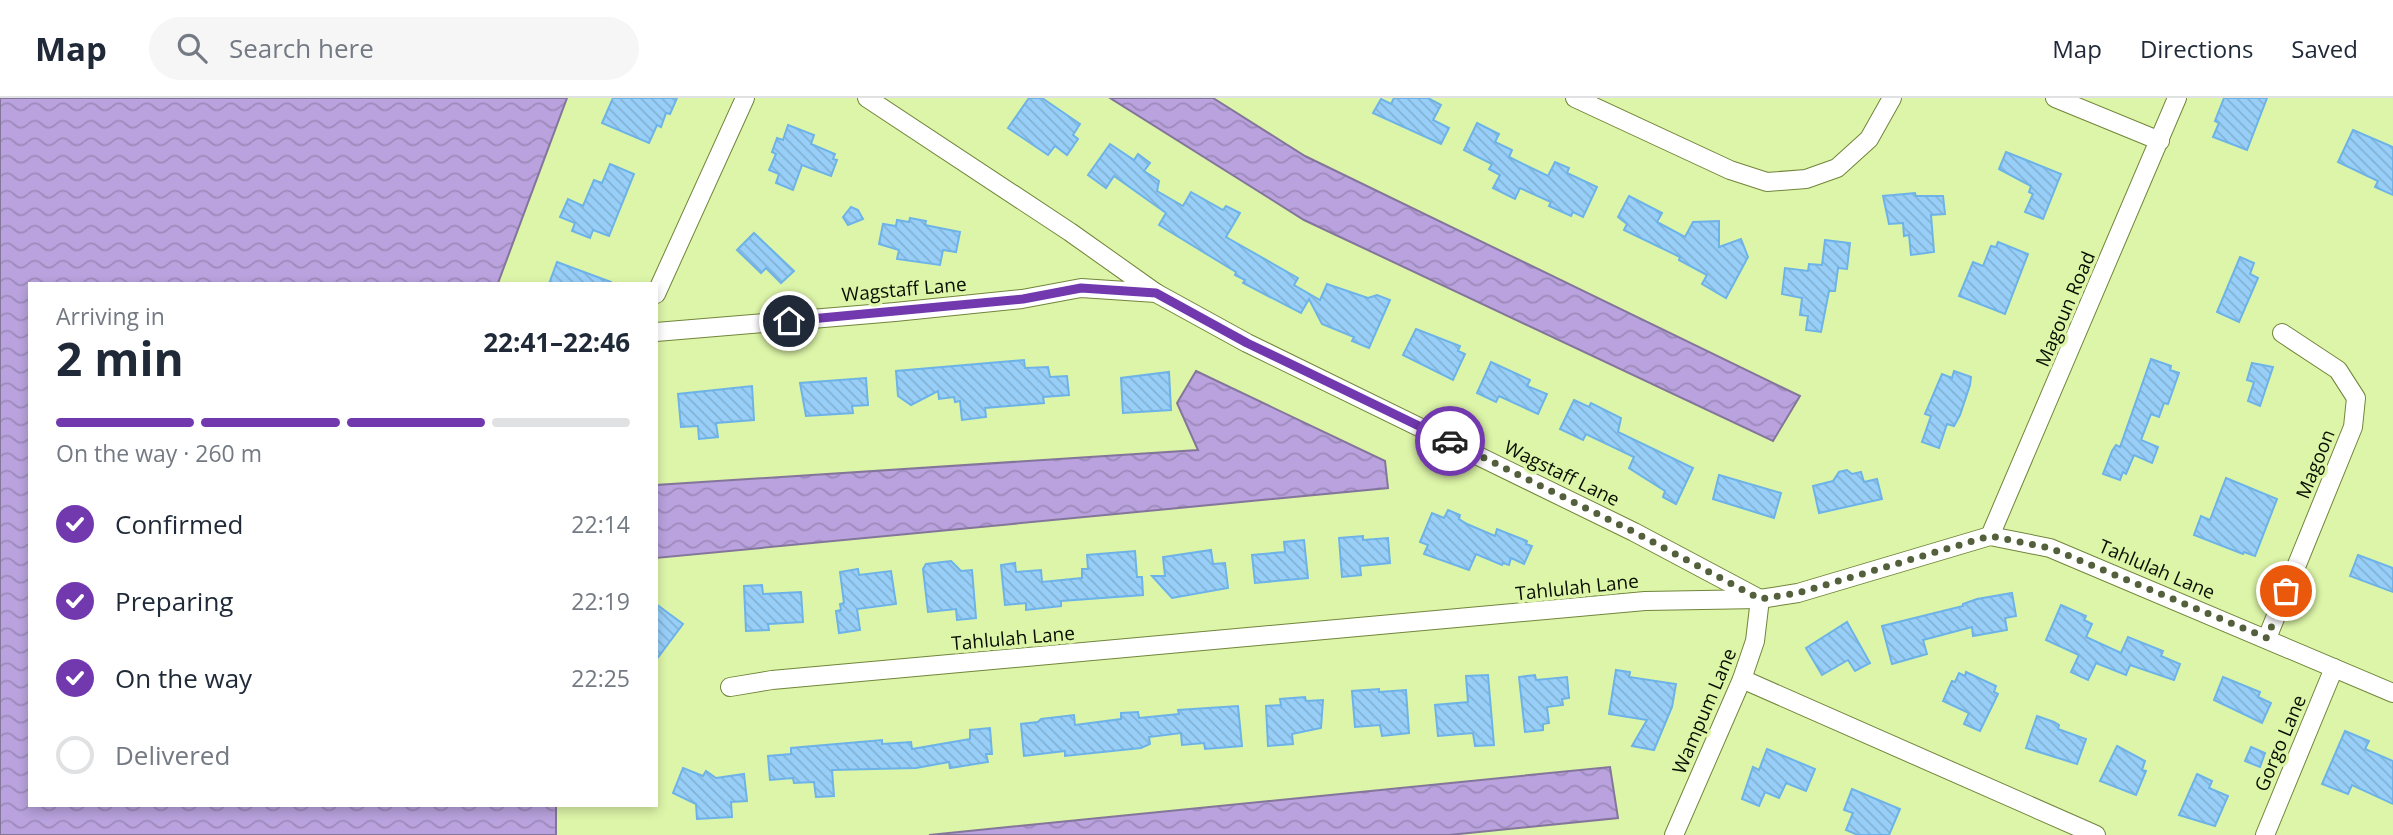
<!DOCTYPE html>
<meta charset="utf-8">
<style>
body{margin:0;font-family:"Open Sans",sans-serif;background:#f6f6f7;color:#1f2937;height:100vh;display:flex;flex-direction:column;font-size:26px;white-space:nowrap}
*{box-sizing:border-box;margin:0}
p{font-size:23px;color:#747a83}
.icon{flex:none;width:38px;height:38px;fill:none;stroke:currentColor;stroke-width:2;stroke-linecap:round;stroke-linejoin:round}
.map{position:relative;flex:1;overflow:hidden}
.details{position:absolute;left:28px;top:184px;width:630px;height:525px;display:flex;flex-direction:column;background:#fff;border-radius:0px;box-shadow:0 4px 10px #0003}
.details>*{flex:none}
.pin{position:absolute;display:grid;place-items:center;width:60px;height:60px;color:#fff;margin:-30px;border:4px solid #fff;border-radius:50%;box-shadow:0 2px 7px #0007}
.courier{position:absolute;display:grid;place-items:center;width:70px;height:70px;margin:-35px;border:5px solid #7239af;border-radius:50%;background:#fff;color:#222;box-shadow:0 2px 9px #0007}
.summary em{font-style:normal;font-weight:700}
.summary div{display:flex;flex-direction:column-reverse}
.summary{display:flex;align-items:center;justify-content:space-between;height:119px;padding:0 28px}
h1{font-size:46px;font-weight:700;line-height:52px}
.bar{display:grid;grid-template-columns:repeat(4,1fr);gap:10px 7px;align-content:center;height:84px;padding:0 28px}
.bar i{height:9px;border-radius:5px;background:#e0e1e3}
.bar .active{background:#7239af}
.bar p{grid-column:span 4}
ol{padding:0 28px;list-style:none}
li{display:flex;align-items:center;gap:21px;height:77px}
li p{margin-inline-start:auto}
li .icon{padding:7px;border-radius:50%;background:#7239af;color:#fff;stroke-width:4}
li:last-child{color:#747a83}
li i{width:38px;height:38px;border:4px solid #e0e1e3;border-radius:50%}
header{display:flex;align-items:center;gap:42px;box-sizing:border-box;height:98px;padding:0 35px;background:#fff;border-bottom:2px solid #e0e1e3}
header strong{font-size:33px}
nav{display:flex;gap:38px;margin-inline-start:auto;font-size:24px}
.search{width:490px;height:63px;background:#f6f6f7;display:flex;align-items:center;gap:18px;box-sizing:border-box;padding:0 24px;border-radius:38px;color:#747a83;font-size:26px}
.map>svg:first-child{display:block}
.water{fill:url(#water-waves);stroke:#84769b;stroke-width:2}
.building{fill:url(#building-back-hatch);stroke:#6eb3e7;stroke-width:2}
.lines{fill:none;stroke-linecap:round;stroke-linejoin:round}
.minor-casing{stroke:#71853b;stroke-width:20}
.minor{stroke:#fff;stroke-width:18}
.done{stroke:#53603b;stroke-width:7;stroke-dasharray:0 12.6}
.route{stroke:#7239af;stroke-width:9}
.labels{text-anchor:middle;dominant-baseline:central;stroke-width:7;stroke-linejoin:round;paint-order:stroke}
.street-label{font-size:19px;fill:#090f00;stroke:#ddf5a8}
</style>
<header>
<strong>Map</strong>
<div class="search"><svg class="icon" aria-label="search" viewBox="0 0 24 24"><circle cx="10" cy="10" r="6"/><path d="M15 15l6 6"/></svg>Search here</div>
<nav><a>Map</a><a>Directions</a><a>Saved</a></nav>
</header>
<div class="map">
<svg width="2393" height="737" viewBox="0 0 2393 737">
<defs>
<pattern id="water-waves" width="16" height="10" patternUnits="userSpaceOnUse" patternTransform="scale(1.75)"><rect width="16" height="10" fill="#b9a2dd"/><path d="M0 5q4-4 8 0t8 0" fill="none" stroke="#9e8abc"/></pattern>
<pattern id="building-back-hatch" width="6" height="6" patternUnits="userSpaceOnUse" patternTransform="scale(1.75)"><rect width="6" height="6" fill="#98cff9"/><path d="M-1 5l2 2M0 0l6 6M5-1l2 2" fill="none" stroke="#82b1d4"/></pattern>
</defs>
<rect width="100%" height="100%" fill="#ddf5a8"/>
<g class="water">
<polygon points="0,0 567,0 498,185 30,186 30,707 556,707 556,737 0,737"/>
<polygon points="1110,0 1213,0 1305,58 1800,298 1773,343 1304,122"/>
<polygon points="1196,273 1385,363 1388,390 656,460 656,387 1198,352 1177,305"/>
<polygon points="1610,669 1618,720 1449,737 929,737"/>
</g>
<g class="building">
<polygon points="613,0 677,0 670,16 666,15 661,29 657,27 649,45 602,25"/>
<polygon points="1029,0 1042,0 1080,26 1073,37 1078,41 1067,57 1055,48 1048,57 1008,30"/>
<polygon points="1394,0 1428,0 1441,7 1433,22 1449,30 1441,46 1373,15 1381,1 1391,6"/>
<polygon points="2224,0 2267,0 2247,52 2213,39 2219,25 2215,23"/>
<polygon points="1477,25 1499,36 1495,44 1512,52 1509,59 1548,78 1555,64 1569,70 1567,75 1597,89 1583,119 1573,114 1571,118 1549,108 1551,104 1520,90 1515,101 1493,90 1500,77 1489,71 1492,66 1464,52"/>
<polygon points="788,27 814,37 811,46 835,56 833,61 837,62 831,78 802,67 793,92 776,85 779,76 769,72 776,56 772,54 777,40 783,42"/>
<polygon points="2353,32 2393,49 2393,97 2375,89 2378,83 2338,64"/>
<polygon points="1110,46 1134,62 1138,56 1150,65 1144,73 1159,83 1157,93 1183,108 1191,94 1223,112 1226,108 1240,115 1226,139 1298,180 1294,187 1320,202 1327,186 1368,200 1377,197 1390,202 1369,250 1352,243 1354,239 1322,226 1309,201 1301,215 1243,185 1245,182 1235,177 1236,174 1159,127 1166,115 1114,78 1106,90 1088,77"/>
<polygon points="2006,54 2061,76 2043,121 2025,114 2033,96 2029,94 2031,88 1999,71"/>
<polygon points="610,66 634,76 609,138 593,132 590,140 572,133 575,125 560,119 568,101 583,108 594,82 602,85"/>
<polygon points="1915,95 1916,98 1943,98 1945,116 1931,117 1934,154 1911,157 1909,137 1904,138 1903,125 1889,126 1883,98"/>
<polygon points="1629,98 1662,115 1657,124 1685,139 1693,124 1719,123 1719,149 1741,141 1748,159 1726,200 1702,186 1707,177 1679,162 1680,159 1624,132 1627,126 1618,119"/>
<polygon points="851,109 858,112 863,121 848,127 843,119"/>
<polygon points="910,120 926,123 925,127 960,134 956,154 943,152 940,167 897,161 899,152 879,146 883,126 896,128 897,122 909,124"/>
<polygon points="754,135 794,173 781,185 766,170 761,175 737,152"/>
<polygon points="1825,142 1850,145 1847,171 1838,170 1835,193 1829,193 1821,234 1806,232 1808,218 1800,217 1802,200 1782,196 1785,170 1808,173 1809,166 1822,167"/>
<polygon points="1998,144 2028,156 2005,216 1959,198 1973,164 1983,168 1991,148 1996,149"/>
<polygon points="2240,159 2254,165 2250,176 2258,180 2239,224 2217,214"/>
<polygon points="557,164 611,184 611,186 549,186"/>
<polygon points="1416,231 1460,248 1458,253 1465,256 1453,282 1403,257"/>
<polygon points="2151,261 2171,268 2170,272 2179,275 2168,306 2164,305 2159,319 2151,316 2141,342 2158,349 2152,365 2134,357 2126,376 2123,374 2120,382 2103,376 2112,353 2116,347 2120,349"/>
<polygon points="1024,262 1025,270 1048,269 1050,279 1067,278 1069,297 1043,299 1044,305 985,310 986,319 962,322 960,303 955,304 954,299 939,301 938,293 911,307 898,298 896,273"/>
<polygon points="1491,264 1530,282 1527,288 1547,296 1538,316 1499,298 1496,304 1477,295"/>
<polygon points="2252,265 2273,269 2260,308 2248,303 2254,284 2247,282"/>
<polygon points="1954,273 1971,279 1970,287 1960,317 1954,328 1947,326 1939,350 1922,344 1931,318 1925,316 1942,276 1952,280"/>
<polygon points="1169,274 1171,312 1123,315 1121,280"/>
<polygon points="866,280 868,307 852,308 853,315 806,318 800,285"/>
<polygon points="752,288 754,322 716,325 718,339 699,341 698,328 681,329 678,296"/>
<polygon points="1574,302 1589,309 1591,305 1621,320 1618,334 1693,370 1676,406 1663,399 1665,393 1629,370 1634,359 1586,336 1583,342 1560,331"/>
<polygon points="1847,372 1852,376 1861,374 1864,384 1877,381 1882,401 1819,415 1813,388 1833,383 1839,374"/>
<polygon points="1719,377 1781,395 1774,420 1713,401"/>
<polygon points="2226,380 2277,401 2255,458 2244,454 2243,456 2194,437 2201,418 2210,422"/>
<polygon points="1448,412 1460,417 1459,421 1467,426 1495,438 1497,431 1527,443 1526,446 1532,448 1524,466 1511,460 1509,467 1503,465 1502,467 1476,456 1469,472 1424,456 1428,447 1420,444 1432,415 1444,420"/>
<polygon points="1363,438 1363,442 1388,440 1390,465 1360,468 1361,477 1342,479 1339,440"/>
<polygon points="1304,442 1308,480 1255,485 1252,457 1285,454 1284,444"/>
<polygon points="1211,452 1213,466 1225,465 1228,490 1172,500 1152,478 1165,478 1163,459"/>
<polygon points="1135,453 1137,479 1142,479 1143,497 1061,503 1061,508 1026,512 1026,505 1005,507 1001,467 1015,465 1016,474 1041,472 1042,484 1082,480 1082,471 1088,471 1087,457"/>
<polygon points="2358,457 2393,470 2393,494 2350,478"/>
<polygon points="951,463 961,473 972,472 976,520 957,522 956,511 928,514 923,471 926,466"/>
<polygon points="858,471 859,477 891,473 896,506 857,511 860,532 839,535 836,513 841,512 840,506 844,505 840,474"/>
<polygon points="762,487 763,496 801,494 803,524 768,526 769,532 746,533 744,488"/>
<polygon points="2012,495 2016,518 2005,520 2007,532 1973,538 1972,529 1923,542 1927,556 1892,566 1882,528 1963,508 1963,506 1977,501"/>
<polygon points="656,506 683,526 656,562"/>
<polygon points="2061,507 2086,518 2084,522 2092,526 2086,539 2121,555 2128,539 2163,553 2161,558 2180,566 2174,582 2130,567 2126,577 2096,565 2088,582 2071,574 2079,557 2046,542"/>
<polygon points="1847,524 1870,565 1855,573 1848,562 1822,577 1806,550"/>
<polygon points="1616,572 1630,574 1629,579 1676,586 1672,609 1654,652 1632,648 1647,622 1609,616"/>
<polygon points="1966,574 1996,588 1994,594 1998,596 1980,633 1964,626 1969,615 1943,603 1952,583 1955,584 1959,575 1965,578"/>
<polygon points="1488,577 1494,647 1475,648 1473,635 1438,638 1435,607 1468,604 1466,578"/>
<polygon points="1535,577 1536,582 1567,579 1569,600 1562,601 1563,607 1547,609 1549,625 1543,626 1543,632 1525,634 1519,579"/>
<polygon points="2223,579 2260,594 2258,599 2271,605 2262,625 2214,602"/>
<polygon points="1379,591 1379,594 1406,592 1409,635 1382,638 1380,627 1355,629 1352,593"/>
<polygon points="1305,599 1306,603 1323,602 1321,630 1292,636 1293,646 1268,648 1266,608 1281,607 1280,601"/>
<polygon points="1238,608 1242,648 1205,651 1204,645 1182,647 1181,635 1149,639 1150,646 1141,650 1065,658 1065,653 1024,658 1021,626 1038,624 1041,621 1074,617 1075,627 1121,621 1121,615 1138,614 1139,620 1179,616 1178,612"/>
<polygon points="2037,618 2054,624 2059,627 2058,631 2086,641 2077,666 2026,650"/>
<polygon points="990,630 992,656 986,656 988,664 950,670 949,664 916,670 832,672 834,698 816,699 814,684 794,685 793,680 770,682 768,658 791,656 791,650 882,642 882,646 911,644 912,651 970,641 970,632"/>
<polygon points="2345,633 2369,643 2365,651 2393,663 2393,706 2352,687 2348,696 2322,686"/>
<polygon points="2117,648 2145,663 2142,672 2146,673 2136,697 2100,683"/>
<polygon points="2251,649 2265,655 2260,669 2245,663"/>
<polygon points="1767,651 1815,671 1806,693 1786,685 1779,700 1765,694 1759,708 1742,701 1753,669 1759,672"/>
<polygon points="683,670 703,678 706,673 716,680 744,676 747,703 731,704 732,719 697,721 696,706 673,695"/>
<polygon points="2197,676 2212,683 2209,690 2228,698 2215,728 2179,717"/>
<polygon points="1852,691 1900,711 1889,737 1858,737 1846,732 1853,715 1844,712"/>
</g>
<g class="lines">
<defs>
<g id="minor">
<polyline points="1575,0 1730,72 1767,84 1806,81 1837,70 1869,41 1892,0"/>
<polyline points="2055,0 2160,43"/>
<polyline points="1156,195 1247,245 1634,434 1760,501 1755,543 1742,581 1674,737"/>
<polyline points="656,196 745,0"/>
<polyline points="656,234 895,214 1022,201 1081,190 1156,195 1070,134 867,0"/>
<polyline points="1990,438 2177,0"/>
<polyline points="2267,540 2353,329 2356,300 2338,272 2282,235"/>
<polyline points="1742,581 2096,737"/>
<polyline points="730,589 772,582 1645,503 1760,501 1798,495 1990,438 2050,450 2393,595"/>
<polyline points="2265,737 2334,570"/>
</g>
</defs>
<use href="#minor" class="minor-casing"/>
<use href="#minor" class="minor"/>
</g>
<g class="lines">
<polyline class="done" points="1450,343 1634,434 1760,501 1798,495 1990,438 2050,450 2267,540 2286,493"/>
<polyline class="route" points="789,223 1023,201 1081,190 1156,195 1247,245 1450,343"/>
</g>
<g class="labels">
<g class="street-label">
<text transform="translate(904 191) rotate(-5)">Wagstaff Lane</text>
<text transform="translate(2065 211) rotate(-67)">Magoun Road</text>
<text transform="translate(2315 366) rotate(-68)">Magoon</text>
<text transform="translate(1562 375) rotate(26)">Wagstaff Lane</text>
<text transform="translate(2157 471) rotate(23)">Tahlulah Lane</text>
<text transform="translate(1577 489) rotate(-6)">Tahlulah Lane</text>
<text transform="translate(1013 540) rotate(-5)">Tahlulah Lane</text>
<text transform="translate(1704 613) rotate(-67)">Wampum Lane</text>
<text transform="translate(2280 645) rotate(-67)">Gorgo Lane</text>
</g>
</g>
</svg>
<div class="pin" style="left:2286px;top:493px;background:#ea580c"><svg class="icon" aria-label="bag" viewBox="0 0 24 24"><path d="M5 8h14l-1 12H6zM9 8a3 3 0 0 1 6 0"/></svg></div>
<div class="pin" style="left:789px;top:223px;background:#1f2937"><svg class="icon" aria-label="home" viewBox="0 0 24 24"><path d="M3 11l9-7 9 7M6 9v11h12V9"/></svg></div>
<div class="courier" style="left:1450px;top:343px"><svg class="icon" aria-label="car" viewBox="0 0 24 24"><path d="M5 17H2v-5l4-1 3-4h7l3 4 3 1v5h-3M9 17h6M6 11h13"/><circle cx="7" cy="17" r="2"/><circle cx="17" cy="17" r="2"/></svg></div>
<section class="details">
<div class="summary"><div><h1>2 min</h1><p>Arriving in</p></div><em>22:41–22:46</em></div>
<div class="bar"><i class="active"></i><i class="active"></i><i class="active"></i><i></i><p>On the way · 260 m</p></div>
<ol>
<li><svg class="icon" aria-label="check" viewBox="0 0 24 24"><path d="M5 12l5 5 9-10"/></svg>Confirmed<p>22:14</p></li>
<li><svg class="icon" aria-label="check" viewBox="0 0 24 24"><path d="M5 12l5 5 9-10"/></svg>Preparing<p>22:19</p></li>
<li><svg class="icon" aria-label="check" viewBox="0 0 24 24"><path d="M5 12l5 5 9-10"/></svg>On the way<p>22:25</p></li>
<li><i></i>Delivered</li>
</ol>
</section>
</div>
